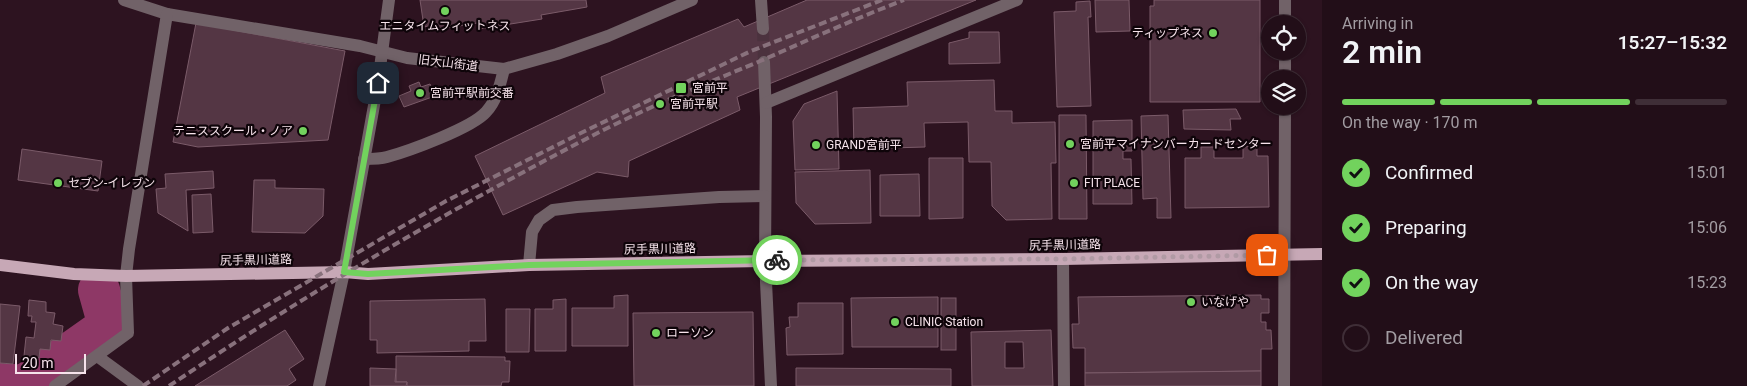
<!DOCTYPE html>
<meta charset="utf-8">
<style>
body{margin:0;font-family:Roboto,"Noto Sans JP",sans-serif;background:#2a1721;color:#f1f3f6;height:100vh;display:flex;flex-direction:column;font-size:19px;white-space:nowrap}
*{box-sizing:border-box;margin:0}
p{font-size:16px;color:#a29ca2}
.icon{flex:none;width:28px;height:28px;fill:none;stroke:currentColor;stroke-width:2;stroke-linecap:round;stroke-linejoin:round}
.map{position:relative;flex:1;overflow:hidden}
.drawer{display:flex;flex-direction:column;background:#220e18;width:425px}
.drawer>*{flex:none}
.tools{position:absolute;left:1261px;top:15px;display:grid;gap:10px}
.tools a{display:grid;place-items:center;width:45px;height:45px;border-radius:50%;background:#220e18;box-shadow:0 1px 4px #0004,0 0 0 1px #3f2e37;font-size:25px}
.scale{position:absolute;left:15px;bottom:12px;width:71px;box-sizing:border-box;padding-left:5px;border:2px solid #f6e3eb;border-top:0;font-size:14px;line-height:18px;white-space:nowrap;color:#f6e3eb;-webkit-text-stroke:4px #0e0409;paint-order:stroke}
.pin{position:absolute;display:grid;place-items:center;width:42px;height:42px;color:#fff;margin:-21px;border-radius:10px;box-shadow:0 2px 8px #0006}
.courier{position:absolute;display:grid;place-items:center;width:50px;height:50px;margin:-25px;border:4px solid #72d25d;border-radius:50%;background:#fff;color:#222;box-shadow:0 1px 6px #0007}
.headline em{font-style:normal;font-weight:600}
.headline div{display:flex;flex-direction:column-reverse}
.headline{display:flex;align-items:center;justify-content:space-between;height:85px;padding:0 20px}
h1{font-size:32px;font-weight:600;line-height:38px}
.bar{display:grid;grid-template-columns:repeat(4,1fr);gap:8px 5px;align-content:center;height:60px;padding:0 20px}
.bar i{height:6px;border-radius:4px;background:#3f2e37}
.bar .on{background:#72d25d}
.bar p{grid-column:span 4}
ol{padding:0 20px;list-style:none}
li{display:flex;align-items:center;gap:15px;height:55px}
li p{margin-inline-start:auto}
li .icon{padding:5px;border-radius:50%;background:#72d25d;color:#111;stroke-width:4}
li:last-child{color:#a29ca2}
li i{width:28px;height:28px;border:2px solid #3f2e37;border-radius:50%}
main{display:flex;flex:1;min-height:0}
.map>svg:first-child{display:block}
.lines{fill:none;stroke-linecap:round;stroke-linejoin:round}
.river{stroke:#8e3866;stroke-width:42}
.building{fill:#543644;stroke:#7b5b69;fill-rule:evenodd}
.minor-tunnel{stroke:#4b323e;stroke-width:12;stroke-dasharray:12 6;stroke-linecap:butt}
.minor{stroke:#716268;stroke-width:12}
.major{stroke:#c7a8b6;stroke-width:12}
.rail{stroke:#88717c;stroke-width:4;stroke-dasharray:8 4;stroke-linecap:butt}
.done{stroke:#b09aa4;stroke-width:5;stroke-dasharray:0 9}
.route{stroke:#72d25d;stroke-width:6}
.poi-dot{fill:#72d25d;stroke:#0e0409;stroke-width:2}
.labels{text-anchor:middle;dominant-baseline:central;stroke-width:4.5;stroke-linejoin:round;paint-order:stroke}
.poi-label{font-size:12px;fill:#f6e3eb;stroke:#0e0409;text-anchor:start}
.street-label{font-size:12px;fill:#f6e3eb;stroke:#0e0409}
</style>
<main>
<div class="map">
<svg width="1322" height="386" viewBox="0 0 1322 386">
<rect width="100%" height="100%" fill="#2d1320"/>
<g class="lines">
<polyline class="river" points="0,384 24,386 109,326 99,290"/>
</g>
<g class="building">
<polygon points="420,0 586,0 587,7 541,15 542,19 479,29 477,23 429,31 428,26 424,27"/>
<polygon points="807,0 976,0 737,97 740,110 629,161 628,177 597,172 503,215 475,156 605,93 601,77 738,19 744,27"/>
<polygon points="1095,0 1129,0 1130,31 1096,32"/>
<polygon points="1154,0 1260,0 1260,102 1150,102 1150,6 1154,6"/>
<polygon points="1090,1 1091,17 1088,17 1091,106 1057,107 1054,12 1076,11 1076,2"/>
<polygon points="196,23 345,51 328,140 198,147 173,142"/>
<polygon points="969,32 999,32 1000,63 949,64 949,43 969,38"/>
<polygon points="994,80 995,111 1012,111 1012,123 1055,122 1056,163 1051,163 1052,219 1006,220 992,206 991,162 969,162 968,122 924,123 925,147 854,149 853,108 908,106 907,82"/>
<polygon points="419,82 421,87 430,84 435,96 404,107 399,96 411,91 409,86"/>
<polygon points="837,91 839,169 795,170 793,121 804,104"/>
<polygon points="1236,109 1241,119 1230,119 1231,130 1184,129 1183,110"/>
<polygon points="1059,115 1086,115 1087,219 1059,219"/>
<polygon points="1168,115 1171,218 1157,218 1157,198 1143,199 1141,116"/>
<polygon points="1132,120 1132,151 1123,151 1123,159 1131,159 1132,204 1093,204 1093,121"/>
<polygon points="1257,146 1257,156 1268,156 1269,207 1185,208 1185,158 1201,158 1201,147 1214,147 1214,158 1243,158 1243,147"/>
<polygon points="22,149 102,161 98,191 18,180"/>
<polygon points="929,158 963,158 963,218 929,219"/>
<polygon points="870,170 871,223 815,224 796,203 795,172"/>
<polygon points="213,171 214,188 186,190 188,231 158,213 156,189 166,188 165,174"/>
<polygon points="919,174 920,216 880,216 880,175"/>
<polygon points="254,180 275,180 275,188 324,189 323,216 305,233 252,232"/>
<polygon points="211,194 213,232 193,233 192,195"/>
<polygon points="628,295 628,346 572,346 572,308 614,308 614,296"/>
<polygon points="1261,295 1261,299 1269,299 1269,313 1261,313 1261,322 1266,322 1266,330 1271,330 1272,349 1261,349 1261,371 1085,373 1085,348 1073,348 1072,324 1079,324 1078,297"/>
<polygon points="938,297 938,347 852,347 851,298"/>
<rect x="941" y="298" width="15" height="52"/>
<polygon points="485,299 486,341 469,341 469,351 377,353 377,340 370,340 370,301"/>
<polygon points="566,299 566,351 535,351 535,309 553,309 553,300"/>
<polygon points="29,300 46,302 46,312 55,313 53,324 63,326 61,341 51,340 50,350 40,349 39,358 24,356 26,337 34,338 36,322 31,322 32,316 28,316"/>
<polygon points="798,303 843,303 843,354 787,355 786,328 790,327 789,317 798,317"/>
<polygon points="0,304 20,306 13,364 0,363"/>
<polygon points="506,309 530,309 529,352 506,352"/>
<polygon points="753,312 754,386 634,386 633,313"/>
<polygon points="285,330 304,359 289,369 296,380 287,386 195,386"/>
<path d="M 1051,330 L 1053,386 L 972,386 L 971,332 ZM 1005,342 L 1023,342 L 1024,368 L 1005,368 Z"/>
<polygon points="396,356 505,357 505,361 510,361 509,382 502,382 501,386 407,386 407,382 396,382"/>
<polygon points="370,368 396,369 395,382 407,382 406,386 370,386"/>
<polygon points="796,368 951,369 951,386 796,386"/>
<polygon points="1261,371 1261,386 1085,386 1085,373"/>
</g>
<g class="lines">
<polyline class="minor-tunnel" points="763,29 764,62"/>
<g class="minor">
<polyline points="124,0 167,14 360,46 407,58 504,69 557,54 608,36 692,0"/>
<polyline points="761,0 763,29"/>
<polyline points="1285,0 1285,24"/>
<polyline points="1285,51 1285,79"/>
<polyline points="764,62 766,117 765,261 771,386"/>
<polyline points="766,103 1017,0"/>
<path d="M 364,159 C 371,159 380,159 387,157 C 409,151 472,128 486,112 C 497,100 500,85 504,69"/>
<polyline points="1063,259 1064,386"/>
<polyline points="529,265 532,232 539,220 553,210 577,207 719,197 765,196"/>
<polyline points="97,356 138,386"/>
<polyline points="55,386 128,333 126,276 129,249 167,14"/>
<polyline points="319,386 344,272 378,83 389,0"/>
<polyline points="1284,386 1285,106"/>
</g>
<polyline class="major" points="0,265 74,274 126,276 344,272 368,274 529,265 765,261 1063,259 1322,254"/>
<g class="rail">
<polyline points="143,386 228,328 446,201 583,132 751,51 882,0"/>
<path d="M 169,386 C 302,297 443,213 586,139 C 641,110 700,86 758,62 C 806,41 854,19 904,0"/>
</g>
</g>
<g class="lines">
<polyline class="done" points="777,260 1063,259 1267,255"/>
<polyline class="route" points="378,83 344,272 368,274 529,265 777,260"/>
</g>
<g class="poi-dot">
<circle cx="445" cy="11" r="5"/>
<circle cx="1213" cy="33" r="5"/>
<rect x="675" y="82" width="12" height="12" rx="2.5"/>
<circle cx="420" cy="93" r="5"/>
<circle cx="660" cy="104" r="5"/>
<circle cx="303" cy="131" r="5"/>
<circle cx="1070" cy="144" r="5"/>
<circle cx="816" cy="145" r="5"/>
<circle cx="58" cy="183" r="5"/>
<circle cx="1074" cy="183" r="5"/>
<circle cx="1191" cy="302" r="5"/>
<circle cx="895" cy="322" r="5"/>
<circle cx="656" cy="333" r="5"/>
</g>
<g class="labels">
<g class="poi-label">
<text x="445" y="26" text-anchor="middle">エニタイムフィットネス</text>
<text x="1203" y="33" text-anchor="end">ティップネス</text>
<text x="692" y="88">宮前平</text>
<text x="430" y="93">宮前平駅前交番</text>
<text x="670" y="104">宮前平駅</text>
<text x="293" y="131" text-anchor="end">テニススクール・ノア</text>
<text x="1080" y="144">宮前平マイナンバーカードセンター</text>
<text x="826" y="145">GRAND宮前平</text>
<text x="68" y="183">セブン-イレブン</text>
<text x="1084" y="183">FIT PLACE</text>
<text x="1201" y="302">いなげや</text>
<text x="905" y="322">CLINIC Station</text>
<text x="666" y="333">ローソン</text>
</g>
<g class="street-label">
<text transform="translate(448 63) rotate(7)">旧大山街道</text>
<text transform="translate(1065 245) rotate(-1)">尻手黒川道路</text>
<text transform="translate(660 249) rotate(-1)">尻手黒川道路</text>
<text transform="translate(256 260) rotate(-1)">尻手黒川道路</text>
</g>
</g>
</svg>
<div class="tools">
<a><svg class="icon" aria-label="locate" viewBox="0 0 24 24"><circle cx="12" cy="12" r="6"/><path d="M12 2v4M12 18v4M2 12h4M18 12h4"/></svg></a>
<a><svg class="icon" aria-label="layers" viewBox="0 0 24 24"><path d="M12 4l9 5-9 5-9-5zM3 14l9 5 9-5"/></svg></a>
</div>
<div class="scale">20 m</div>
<div class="pin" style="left:1267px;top:255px;background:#ea580c"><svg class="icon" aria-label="bag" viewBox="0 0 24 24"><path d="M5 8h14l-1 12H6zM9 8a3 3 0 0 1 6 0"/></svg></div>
<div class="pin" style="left:378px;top:83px;background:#1f2937"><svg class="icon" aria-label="home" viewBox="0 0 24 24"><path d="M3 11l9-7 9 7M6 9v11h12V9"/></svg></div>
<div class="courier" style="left:777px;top:260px"><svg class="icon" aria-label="bike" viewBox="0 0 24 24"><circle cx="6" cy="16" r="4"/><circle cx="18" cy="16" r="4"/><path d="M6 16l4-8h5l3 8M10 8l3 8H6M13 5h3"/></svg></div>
</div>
<section class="drawer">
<div class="headline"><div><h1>2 min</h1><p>Arriving in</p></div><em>15:27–15:32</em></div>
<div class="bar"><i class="on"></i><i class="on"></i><i class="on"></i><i></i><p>On the way · 170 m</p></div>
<ol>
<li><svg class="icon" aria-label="check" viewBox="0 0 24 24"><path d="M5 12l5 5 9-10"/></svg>Confirmed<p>15:01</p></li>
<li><svg class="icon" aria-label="check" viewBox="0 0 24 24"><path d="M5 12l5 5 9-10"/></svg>Preparing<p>15:06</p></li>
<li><svg class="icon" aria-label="check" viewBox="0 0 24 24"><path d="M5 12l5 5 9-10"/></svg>On the way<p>15:23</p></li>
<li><i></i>Delivered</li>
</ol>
</section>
</main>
